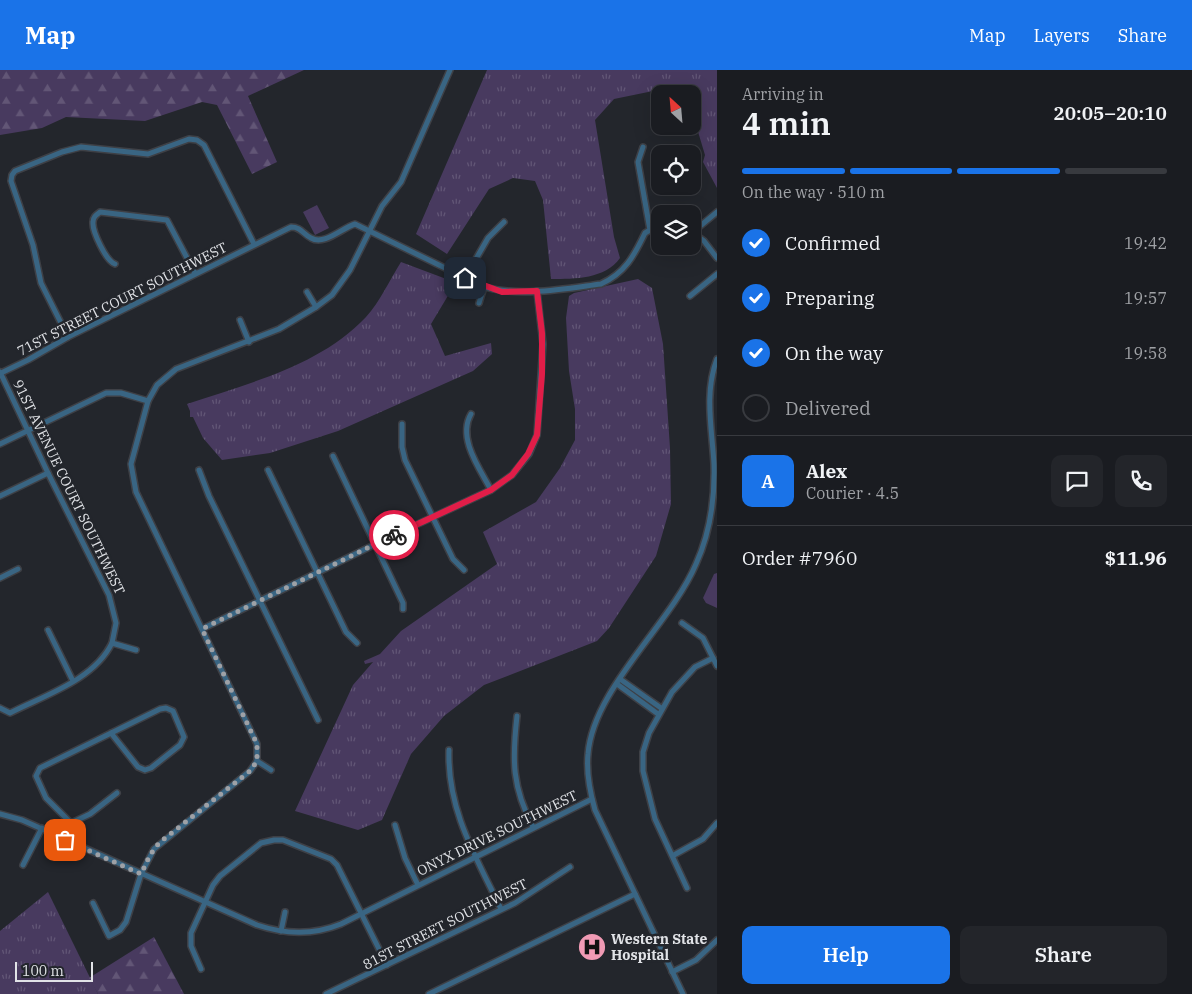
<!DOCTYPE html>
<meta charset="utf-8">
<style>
body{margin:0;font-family:"IBM Plex Serif",serif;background:#23252a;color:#f1f3f6;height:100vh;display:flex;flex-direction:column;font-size:19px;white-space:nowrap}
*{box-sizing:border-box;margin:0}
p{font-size:16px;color:#9fa1a5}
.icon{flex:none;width:28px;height:28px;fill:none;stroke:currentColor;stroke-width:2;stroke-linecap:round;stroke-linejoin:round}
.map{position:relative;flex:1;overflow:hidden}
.panel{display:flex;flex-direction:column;background:#1a1c21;width:475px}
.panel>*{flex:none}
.needle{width:32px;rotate:334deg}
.fabs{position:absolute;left:651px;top:15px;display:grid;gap:10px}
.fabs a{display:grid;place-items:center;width:50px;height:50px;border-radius:10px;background:#1a1c21;box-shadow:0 5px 20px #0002,0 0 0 1px #383a3f;font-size:25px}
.scale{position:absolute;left:15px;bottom:12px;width:78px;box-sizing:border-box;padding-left:5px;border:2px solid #e1e3e7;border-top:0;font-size:14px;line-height:18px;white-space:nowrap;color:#e1e3e7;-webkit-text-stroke:4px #23262c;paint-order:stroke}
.pin{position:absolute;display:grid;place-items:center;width:42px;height:42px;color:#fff;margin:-21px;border-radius:10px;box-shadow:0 2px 8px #0006}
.courier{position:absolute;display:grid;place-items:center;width:50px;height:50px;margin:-25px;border:4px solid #e11d48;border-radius:50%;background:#fff;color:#222;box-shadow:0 1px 6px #0007}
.overview em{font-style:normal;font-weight:600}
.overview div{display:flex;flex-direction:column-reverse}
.overview{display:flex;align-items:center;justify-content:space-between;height:85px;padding:0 25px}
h1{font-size:32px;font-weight:600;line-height:38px}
.bar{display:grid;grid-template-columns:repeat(4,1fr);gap:8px 5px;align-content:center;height:60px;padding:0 25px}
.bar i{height:6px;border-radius:4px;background:#383a3f}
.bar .active{background:#1a73e8}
.bar p{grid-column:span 4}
.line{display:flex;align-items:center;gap:12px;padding:0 25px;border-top:1px solid #383a3f}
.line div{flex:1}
.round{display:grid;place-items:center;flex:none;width:52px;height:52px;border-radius:10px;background:#23252a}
ol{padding:0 25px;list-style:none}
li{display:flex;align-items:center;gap:15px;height:55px}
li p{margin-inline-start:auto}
li .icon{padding:5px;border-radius:50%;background:#1a73e8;color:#fff;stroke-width:4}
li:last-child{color:#9fa1a5}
li i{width:28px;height:28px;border:2px solid #383a3f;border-radius:50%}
.cta{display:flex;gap:10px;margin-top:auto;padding:10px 25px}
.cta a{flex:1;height:58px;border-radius:10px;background:#1a73e8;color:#fff;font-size:20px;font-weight:600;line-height:58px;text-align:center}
.cta a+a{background:#23252a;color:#f1f3f6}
header{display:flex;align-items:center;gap:30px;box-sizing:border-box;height:70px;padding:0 25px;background:#1a73e8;color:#fff}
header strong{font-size:24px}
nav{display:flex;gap:28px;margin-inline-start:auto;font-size:18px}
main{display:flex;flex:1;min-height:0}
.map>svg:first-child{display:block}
.grass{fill:url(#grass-tufts)}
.forest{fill:url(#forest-firs)}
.pitch{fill:#483a5f}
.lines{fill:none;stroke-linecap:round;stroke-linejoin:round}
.minor-casing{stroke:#3e4046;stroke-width:8}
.minor{stroke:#396583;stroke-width:5}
.done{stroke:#9ea1a6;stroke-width:5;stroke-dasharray:0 9}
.route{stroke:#e11d48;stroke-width:6}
.labels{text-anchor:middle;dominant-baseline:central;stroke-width:5;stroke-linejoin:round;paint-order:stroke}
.street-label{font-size:14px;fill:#e1e3e7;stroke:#23262c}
.poi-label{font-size:14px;font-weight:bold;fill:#e1e3e7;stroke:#23262c;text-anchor:start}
</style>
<header>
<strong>Map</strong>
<nav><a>Map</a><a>Layers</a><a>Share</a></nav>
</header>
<main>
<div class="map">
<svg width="717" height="924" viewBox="0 0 717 924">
<defs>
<pattern id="grass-tufts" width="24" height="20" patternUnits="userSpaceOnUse" patternTransform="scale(1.25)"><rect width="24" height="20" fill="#483a5f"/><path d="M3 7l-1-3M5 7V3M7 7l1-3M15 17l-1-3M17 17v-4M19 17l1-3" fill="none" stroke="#625676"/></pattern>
<pattern id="forest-firs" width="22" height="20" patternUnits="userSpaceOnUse" patternTransform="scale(1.25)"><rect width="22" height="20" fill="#483a5f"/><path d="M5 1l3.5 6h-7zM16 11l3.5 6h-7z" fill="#625676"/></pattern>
</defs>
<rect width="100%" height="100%" fill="#23262c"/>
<g class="grass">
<path d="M 487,0 L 717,0 L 717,118 L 703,92 L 705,85 L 693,45 L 692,24 L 653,21 L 614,29 L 595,50 L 614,167 L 620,188 C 605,209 575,209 551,209 L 543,130 L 535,111 L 513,108 L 489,119 L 447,184 L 416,164 Z"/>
<path d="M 401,192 L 449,210 L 449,224 L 431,254 L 445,286 L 491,273 L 492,284 L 473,301 L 338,361 L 270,383 L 222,390 L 203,368 L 193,347 L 190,347 L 190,341 L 187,334 C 249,313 320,296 366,247 C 380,232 390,209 401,192 Z"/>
<polygon points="638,209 652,218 663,274 670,378 671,434 656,486 609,558 597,571 484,615 444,646 411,684 382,750 358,760 295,741 353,615 373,592 365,594 364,591 380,584 401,561 497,494 483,462 536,432 560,398 575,370 575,339 569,301 566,248 569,226 574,223"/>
<polygon points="48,822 98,924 0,924 0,861"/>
</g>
<g class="forest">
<polygon points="0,0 304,0 248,26 277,92 252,104 217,35 202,32 145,51 66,47 42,58 0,65"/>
<polygon points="154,867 184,924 98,924 89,908"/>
</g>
<g class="pitch">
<polygon points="317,135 329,158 315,165 303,142"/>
<polygon points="717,503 717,538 706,533 703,528 714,504"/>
</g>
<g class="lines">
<defs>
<g id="minor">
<polyline points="643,77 638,92 650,160"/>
<polyline points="650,160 660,159"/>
<polyline points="692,162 704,171 717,188"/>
<polyline points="693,162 717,142"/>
<path d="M 115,194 C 106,191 92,161 93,152 C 93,147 96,145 100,142 L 167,150 L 195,203"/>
<polyline points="465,208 488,168 504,152"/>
<polyline points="307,222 316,237"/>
<polyline points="690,226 717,204"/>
<polyline points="479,233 484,217"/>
<polyline points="240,250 249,272"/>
<polyline points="68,267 41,213 33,175 11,111 12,105 15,101 62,82 81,77 148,84 189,69 197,70 204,75 254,174"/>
<polyline points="0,302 48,403 109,525 116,553 112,573"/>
<path d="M 1,303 L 28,290 L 68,267 L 291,157 C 301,157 303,164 311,168 C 324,176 342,158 355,154 L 484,217 C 522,227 563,219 601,214 C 625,203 634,186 645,163 L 650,160"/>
<path d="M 471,344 C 457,368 480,399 491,420"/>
<polyline points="402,354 402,377 405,390 453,489 464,500"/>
<polyline points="0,374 106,323 121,323 148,331"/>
<polyline points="333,386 403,533 403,539"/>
<polyline points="199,400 209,426 318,650"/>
<polyline points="268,400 346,562 357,573"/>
<polyline points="0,426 48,403"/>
<polyline points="0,508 18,499"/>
<polyline points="682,553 703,568 717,596"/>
<polyline points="202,559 390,467 491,420 512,405 529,384 537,365 543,274 537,221"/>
<polyline points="48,560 73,611"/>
<polyline points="620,609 661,638"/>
<polyline points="617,614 658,644"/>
<path d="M 0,638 L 10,643 C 45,625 94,610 112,573 L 136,580"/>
<path d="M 517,646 C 512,690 512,717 533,757"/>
<path d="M 449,680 C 447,740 476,787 501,839"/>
<polyline points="257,691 271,700"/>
<path d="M 0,744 L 22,750 L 257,855 C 284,864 314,865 341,854 L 592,729"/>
<polyline points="71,753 90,744 117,723"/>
<polyline points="395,755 405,788 418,815"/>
<polyline points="65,770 71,753 46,728 36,706 40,698 160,639 166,638 173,641 184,667 180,675 151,698 145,700 138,697 111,663"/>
<polyline points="674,785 703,769 717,753"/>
<polyline points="23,795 42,758"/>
<polyline points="687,818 655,749 643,701 643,682 649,663 672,622 695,597 713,588"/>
<polyline points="93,833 109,866 120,860 126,852 141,804 154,779 250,701 257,691 257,674 136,422 131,394 148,331 157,315 176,299 279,259 316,237 332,225 350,200 382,136 401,112 450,0"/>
<polyline points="281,861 285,842"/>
<polyline points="201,899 191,876 191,863 213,815 220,806 261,773 274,770 283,770 331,789 337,795 387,895"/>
<polyline points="672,902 696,890 717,870"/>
<polyline points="326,924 515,833 570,797"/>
<polyline points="429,924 635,824"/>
<path d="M 683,924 L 595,740 C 590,722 586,703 588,684 C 593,619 670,555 696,494 C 710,463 715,429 714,394 C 712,359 704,323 717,289"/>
</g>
</defs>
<use href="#minor" class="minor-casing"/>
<use href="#minor" class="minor"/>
</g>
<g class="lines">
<polyline class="done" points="65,770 141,804 150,785 159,773 250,701 257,691 257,674 202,559 394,465"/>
<polyline class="route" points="394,465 491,420 512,405 528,384 537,365 542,304 542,263 537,221 502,222 465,208"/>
</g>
<defs>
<symbol id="hospital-disc" viewBox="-11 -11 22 22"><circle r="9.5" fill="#f09ab4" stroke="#23262c"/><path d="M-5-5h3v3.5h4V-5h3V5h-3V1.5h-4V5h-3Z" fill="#111"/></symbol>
</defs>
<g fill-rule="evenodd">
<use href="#hospital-disc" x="576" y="861" width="32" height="32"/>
</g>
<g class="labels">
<g class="street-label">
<text transform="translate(122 229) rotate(-27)">71ST STREET COURT SOUTHWEST</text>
<text transform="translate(69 417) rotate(64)">91ST AVENUE COURT SOUTHWEST</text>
<text transform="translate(497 763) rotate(-26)">ONYX DRIVE SOUTHWEST</text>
<text transform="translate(445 854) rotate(-27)">81ST STREET SOUTHWEST</text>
</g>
<g class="poi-label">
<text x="611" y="869">Western State<tspan x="611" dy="16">Hospital</tspan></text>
</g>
</g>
</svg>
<div class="fabs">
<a><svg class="needle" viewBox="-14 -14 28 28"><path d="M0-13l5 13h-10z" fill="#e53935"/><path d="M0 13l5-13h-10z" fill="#9fa1a5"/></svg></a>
<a><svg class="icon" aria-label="locate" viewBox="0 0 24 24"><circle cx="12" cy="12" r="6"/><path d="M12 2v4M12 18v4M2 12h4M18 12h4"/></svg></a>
<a><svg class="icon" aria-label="layers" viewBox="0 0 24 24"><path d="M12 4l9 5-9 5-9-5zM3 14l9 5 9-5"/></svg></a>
</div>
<div class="scale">100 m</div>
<div class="pin" style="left:65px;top:770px;background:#ea580c"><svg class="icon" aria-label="bag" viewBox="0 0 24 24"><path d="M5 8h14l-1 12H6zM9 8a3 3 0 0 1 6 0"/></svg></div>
<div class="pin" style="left:465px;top:208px;background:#1f2937"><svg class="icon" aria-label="home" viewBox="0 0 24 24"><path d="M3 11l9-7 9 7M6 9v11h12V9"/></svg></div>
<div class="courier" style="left:394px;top:465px"><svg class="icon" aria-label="bike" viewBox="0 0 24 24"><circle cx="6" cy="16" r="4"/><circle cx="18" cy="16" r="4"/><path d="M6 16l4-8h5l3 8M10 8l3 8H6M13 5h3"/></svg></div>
</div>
<section class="panel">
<div class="overview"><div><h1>4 min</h1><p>Arriving in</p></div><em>20:05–20:10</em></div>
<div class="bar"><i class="active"></i><i class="active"></i><i class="active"></i><i></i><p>On the way · 510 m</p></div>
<ol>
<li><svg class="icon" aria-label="check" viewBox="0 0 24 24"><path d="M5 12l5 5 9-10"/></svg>Confirmed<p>19:42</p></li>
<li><svg class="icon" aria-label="check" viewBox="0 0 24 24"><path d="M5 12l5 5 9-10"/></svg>Preparing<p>19:57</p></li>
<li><svg class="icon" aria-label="check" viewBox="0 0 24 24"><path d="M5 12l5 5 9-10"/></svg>On the way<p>19:58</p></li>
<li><i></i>Delivered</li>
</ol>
<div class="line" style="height:90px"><b class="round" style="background:#1a73e8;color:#fff">A</b><div><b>Alex</b><p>Courier · 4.5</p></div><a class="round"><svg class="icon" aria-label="chat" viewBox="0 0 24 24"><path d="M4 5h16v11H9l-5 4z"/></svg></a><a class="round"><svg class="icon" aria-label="phone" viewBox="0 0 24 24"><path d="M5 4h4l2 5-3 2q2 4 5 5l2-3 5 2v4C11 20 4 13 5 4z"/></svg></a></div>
<div class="line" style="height:65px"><div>Order #7960</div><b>$11.96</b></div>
<div class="cta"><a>Help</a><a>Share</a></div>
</section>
</main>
